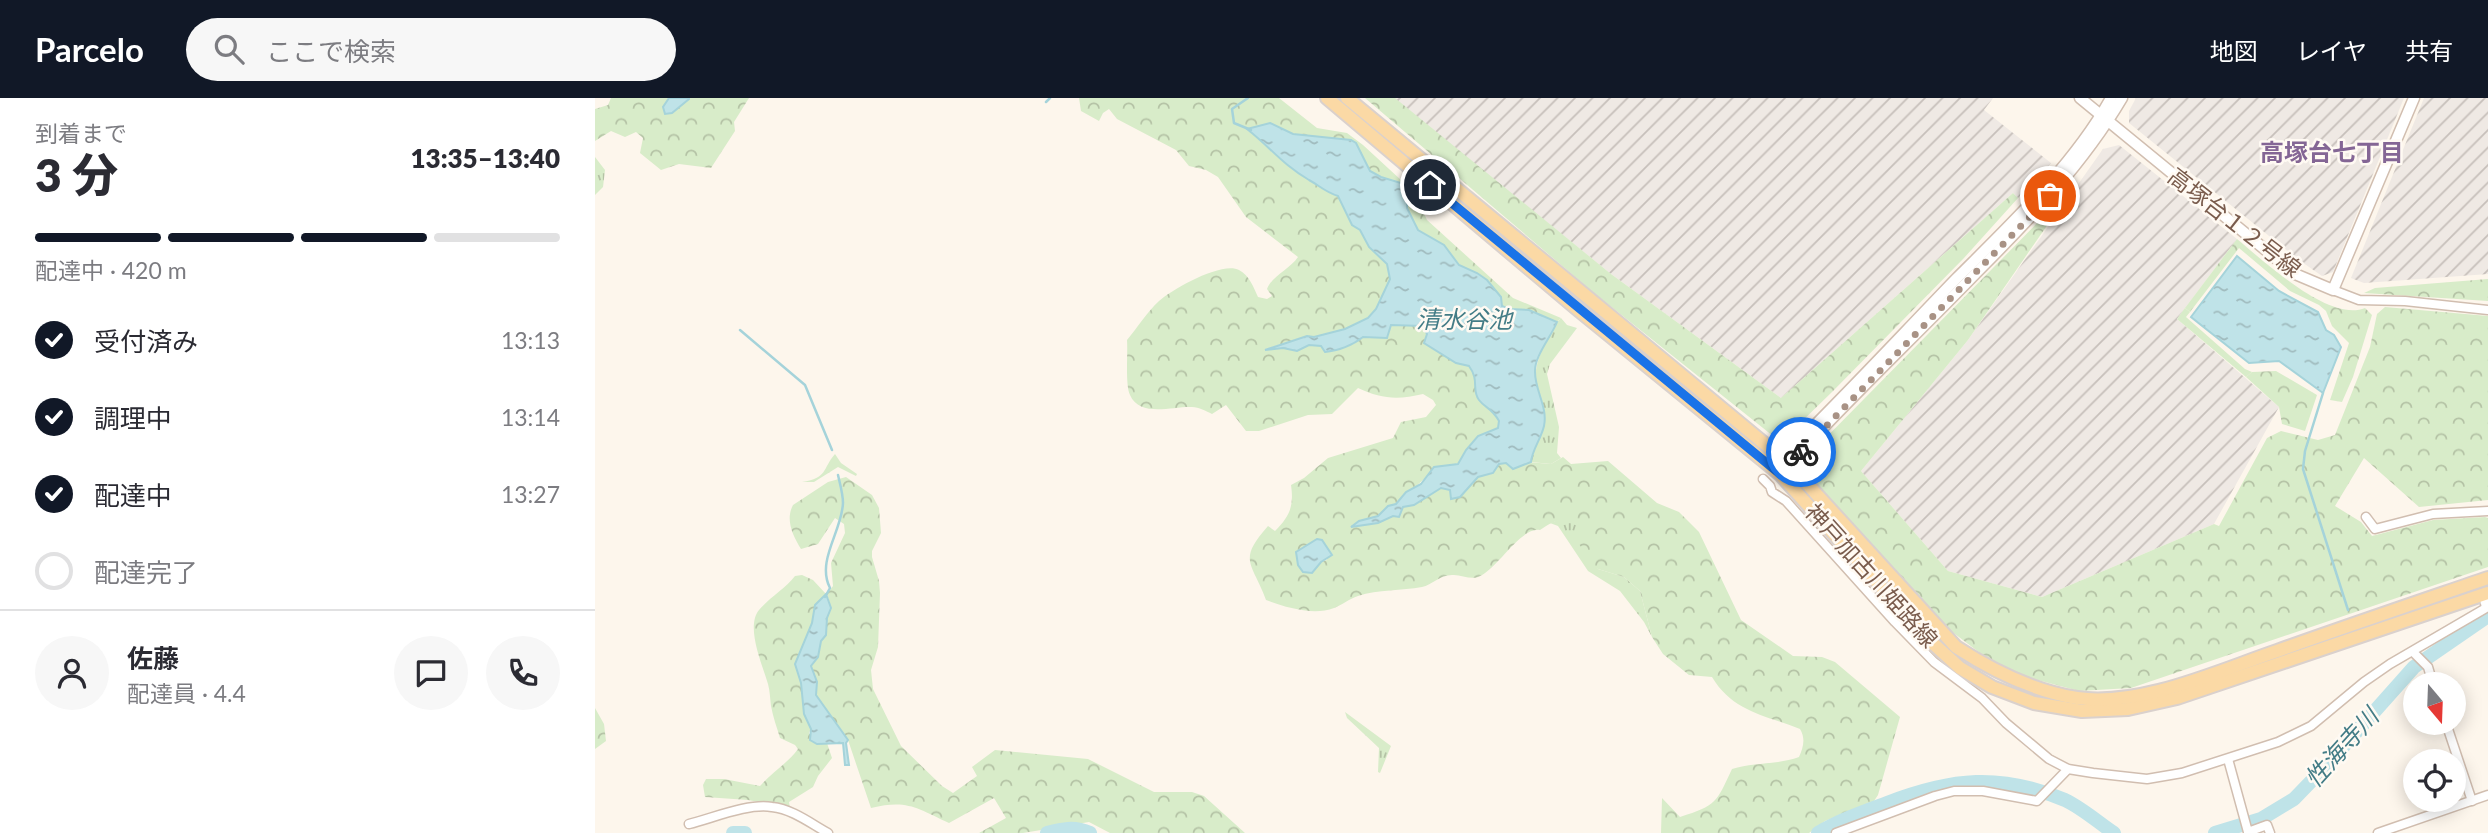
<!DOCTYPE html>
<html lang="ja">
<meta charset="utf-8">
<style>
body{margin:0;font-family:Lato,"Noto Sans JP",sans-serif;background:#f7f7f7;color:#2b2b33;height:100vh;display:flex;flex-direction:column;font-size:26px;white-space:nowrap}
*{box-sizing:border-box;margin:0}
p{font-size:23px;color:#7c7c81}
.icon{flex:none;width:38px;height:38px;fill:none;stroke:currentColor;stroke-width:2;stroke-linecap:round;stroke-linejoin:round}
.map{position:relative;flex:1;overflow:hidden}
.drawer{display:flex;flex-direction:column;background:#fff;width:595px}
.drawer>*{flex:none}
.needle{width:46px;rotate:161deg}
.tools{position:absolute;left:1808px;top:574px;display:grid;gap:14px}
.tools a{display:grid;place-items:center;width:63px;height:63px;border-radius:50%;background:#fff;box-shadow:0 4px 18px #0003;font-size:35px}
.pin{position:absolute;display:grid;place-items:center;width:60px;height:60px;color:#fff;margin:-30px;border:4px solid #fff;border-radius:50%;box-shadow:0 2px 7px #0007}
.courier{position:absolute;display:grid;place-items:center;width:70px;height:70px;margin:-35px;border:5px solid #1a73e8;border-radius:50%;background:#fff;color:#222;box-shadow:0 2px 9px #0007}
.headline em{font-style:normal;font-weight:800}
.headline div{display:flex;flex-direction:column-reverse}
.headline{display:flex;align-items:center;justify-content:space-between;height:119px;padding:0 35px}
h1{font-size:46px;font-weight:800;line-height:52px}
.bar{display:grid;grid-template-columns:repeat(4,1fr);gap:10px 7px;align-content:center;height:84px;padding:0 35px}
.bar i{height:9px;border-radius:5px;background:#e1e1e2}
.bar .selected{background:#111827}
.bar p{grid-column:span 4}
.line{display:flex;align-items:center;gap:18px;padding:0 35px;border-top:2px solid #e1e1e2}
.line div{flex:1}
.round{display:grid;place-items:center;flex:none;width:74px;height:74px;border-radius:37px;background:#f7f7f7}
ol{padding:0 35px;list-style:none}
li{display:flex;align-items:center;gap:21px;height:77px}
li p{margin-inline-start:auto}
li .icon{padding:7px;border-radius:50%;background:#111827;color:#fff;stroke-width:4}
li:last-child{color:#7c7c81}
li i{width:38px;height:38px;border:4px solid #e1e1e2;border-radius:50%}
header{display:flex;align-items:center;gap:42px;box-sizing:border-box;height:98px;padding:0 35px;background:#111827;color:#fff}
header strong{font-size:33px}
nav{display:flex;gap:38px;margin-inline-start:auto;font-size:24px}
.search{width:490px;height:63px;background:#f7f7f7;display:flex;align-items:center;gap:18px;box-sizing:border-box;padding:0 24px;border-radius:38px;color:#7c7c81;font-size:26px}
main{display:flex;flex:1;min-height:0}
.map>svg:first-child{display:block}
.industrial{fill:url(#industrial-furrows)}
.grass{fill:url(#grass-tufts)}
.forest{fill:url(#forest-crowns);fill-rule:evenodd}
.water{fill:url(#water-ripples);stroke:#a5d3da;stroke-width:2}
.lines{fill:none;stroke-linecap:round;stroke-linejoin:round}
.stream{stroke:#a5d3da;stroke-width:2.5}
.river{stroke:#bfe3e8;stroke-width:14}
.minor-casing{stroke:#d1beb0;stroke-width:11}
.tertiary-casing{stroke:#d1beb0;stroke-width:13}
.primary-casing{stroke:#dad1cd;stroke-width:16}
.minor{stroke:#fff;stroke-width:8}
.tertiary{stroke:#fff;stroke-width:10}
.primary{stroke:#fbd9a5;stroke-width:12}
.done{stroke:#a89285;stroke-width:7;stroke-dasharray:0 12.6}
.route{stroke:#1a73e8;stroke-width:9}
.labels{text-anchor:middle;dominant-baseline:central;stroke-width:5;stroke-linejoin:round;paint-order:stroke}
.street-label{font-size:23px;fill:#7a5c4d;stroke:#fffaf3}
.neighbourhood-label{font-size:24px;font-weight:bold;fill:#846695;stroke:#fffaf3}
.water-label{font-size:24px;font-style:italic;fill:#437c86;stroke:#fffaf3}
</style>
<header>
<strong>Parcelo</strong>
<div class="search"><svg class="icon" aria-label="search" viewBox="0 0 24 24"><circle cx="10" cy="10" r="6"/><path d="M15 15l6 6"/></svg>ここで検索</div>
<nav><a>地図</a><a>レイヤ</a><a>共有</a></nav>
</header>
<main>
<section class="drawer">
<div class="headline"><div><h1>3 分</h1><p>到着まで</p></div><em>13:35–13:40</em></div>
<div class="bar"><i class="selected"></i><i class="selected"></i><i class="selected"></i><i></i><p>配達中 · 420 m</p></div>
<ol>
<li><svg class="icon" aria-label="check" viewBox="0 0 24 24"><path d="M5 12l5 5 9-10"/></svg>受付済み<p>13:13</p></li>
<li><svg class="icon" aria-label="check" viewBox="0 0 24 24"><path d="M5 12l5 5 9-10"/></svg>調理中<p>13:14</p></li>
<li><svg class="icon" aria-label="check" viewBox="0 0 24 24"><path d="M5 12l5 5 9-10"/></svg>配達中<p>13:27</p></li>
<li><i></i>配達完了</li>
</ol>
<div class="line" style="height:126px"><a class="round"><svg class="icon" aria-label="person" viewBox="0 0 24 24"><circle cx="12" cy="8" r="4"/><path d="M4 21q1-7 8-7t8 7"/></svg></a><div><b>佐藤</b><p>配達員 · 4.4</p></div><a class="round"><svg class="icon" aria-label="chat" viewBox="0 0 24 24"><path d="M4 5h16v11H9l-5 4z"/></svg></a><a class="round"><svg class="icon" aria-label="phone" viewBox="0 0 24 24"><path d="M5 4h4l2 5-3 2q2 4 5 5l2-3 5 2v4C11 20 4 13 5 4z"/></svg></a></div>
</section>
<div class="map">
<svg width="1893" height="735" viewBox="0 0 1893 735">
<defs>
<pattern id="industrial-furrows" width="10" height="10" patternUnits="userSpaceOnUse" patternTransform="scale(1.75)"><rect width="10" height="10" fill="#efe9e4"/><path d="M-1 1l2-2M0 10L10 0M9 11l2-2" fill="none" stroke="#c7c0bb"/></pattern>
<pattern id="grass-tufts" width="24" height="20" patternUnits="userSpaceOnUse" patternTransform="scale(1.75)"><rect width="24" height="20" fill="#d8ecc9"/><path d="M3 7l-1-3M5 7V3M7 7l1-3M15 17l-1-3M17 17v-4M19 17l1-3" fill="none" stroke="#b4c2a5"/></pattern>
<pattern id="forest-crowns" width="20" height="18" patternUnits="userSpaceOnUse" patternTransform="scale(1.75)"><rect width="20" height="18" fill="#d8ecc9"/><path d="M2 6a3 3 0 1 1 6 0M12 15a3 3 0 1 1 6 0" fill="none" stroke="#b4c2a5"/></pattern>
<pattern id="water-ripples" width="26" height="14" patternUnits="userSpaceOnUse" patternTransform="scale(1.75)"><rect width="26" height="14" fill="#bfe3e8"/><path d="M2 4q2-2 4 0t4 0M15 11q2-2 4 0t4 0" fill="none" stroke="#a0bbbe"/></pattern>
</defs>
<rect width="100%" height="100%" fill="#fdf6ec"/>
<g class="industrial">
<polygon points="798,0 1398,0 1389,12 1456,65 1423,100 1418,95 1186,300 1016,176"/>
<polygon points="1541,0 1809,0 1738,174 1727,178 1704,162 1534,25 1534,13"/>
<polygon points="1829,0 1893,0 1893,176 1769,185 1756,180"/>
<polygon points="1524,47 1642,141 1582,221 1684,309 1619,426 1447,499 1353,473 1266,373 1373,242 1508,51"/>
</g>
<g class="grass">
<polygon points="0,59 10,72 8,89 0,97"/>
<polygon points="1590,210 1595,214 1591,219 1650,271 1657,274 1651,279 1582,221"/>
<path d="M 966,220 L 972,227 L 982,230 L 955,266 L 952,276 L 964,329 L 962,355 L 966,360 L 956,366 L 936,364 C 937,350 948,338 949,323 C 950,309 944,298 941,285 C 937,268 954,232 966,220 Z"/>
<path d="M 240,356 L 246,365 L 262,376 L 261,378 L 243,369 L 219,384 L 207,384 C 233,380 227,371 240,356 Z"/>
<polygon points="975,421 984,426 1003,471 1029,479 1045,493 1057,539 1049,524 1025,493 993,473 963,428 955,425 963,422"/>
<polygon points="750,614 796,648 785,675 783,674 784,650 752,620"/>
</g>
<g class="forest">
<polygon points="16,0 74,0 68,9 77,15 94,0 154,0 139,24 140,33 116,70 84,66 66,72 45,55 48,40 41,34 30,39 16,33 0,43 0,11 13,7"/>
<path d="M 484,0 L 684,0 L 722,30 L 752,35 L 768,47 L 819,94 L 832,122 L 918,200 L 966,220 L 962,224 L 934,212 L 914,211 L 907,208 L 892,182 L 882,175 L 864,167 L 849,147 L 823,132 L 812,110 L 809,90 L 806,85 L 786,79 L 775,73 L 761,45 L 756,42 L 698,36 L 675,25 L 653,31 C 672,49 690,68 714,82 C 726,88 730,94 743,98 L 757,127 L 765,132 L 774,149 L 792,166 L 795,181 L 781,211 L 773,220 L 750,231 L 719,239 L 711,238 L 671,251 L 689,250 L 702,253 L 714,247 L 726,248 L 729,253 C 742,254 758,247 768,239 L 793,239 L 796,227 L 828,228 L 832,236 L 829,245 L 864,265 L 874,268 C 885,283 877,291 884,302 C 890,310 898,312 904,323 L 903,330 C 882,340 876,339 867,363 L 829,381 L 818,391 L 811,394 L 801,406 L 793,408 L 783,418 L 774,420 L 768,426 L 783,425 L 798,418 L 802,419 L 805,417 L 808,409 L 819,406 L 846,390 L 855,392 L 855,400 L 865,399 L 883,379 L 896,376 L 903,366 L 909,364 L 917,370 L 932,364 L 956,366 L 968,359 L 976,366 L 1013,363 L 1062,405 L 1084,414 L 1104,434 L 1146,522 L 1198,558 L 1227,559 L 1240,564 L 1305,619 L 1283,697 L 1279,703 L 1230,723 L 1214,735 L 1066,735 L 1067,700 L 1085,719 C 1122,707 1121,705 1137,671 C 1159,664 1182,667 1204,659 C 1208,650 1211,641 1205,631 C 1170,617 1138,614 1117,579 L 1094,577 L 1068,556 L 1057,539 L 1045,493 L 1029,479 L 1003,471 L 996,465 L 979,438 L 983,426 C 968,418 958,423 945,432 C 926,428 903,471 883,479 C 875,482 865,476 857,477 C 845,477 837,487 827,489 C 807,493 783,491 763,498 C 754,501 747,507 739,510 C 718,518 690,509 671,502 C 657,464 642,463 673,428 L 680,433 C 695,418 699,408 696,387 L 709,380 L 733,360 L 798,340 L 806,324 L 831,319 L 841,307 L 838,302 L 828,296 C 803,302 786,301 763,290 L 737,316 L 713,317 L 664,333 L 651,333 L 631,307 L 617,316 C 611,313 604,309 597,309 C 578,308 545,320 535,297 C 530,286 533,256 532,242 C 543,229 552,214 564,203 C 578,191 627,163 644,172 C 654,177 659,190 663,199 L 672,201 L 677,198 L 672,191 C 677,178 695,171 703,159 L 651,119 L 623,79 L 611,72 L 594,68 L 581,52 L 522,21 L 514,11 L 508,15 L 504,23 L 486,13 ZM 721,441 L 727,442 L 732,462 L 726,464 L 718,474 L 702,466 L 703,458 Z"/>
<polygon points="770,0 800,0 1016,176 1186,300 1418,95 1423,100 1369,160 1238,293 1197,333 1178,338 999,195"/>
<polygon points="1461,106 1462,113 1373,242 1266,373 1353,473 1447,499 1619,426 1624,428 1672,340 1686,333 1723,342 1740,337 1775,249 1782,216 1790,209 1893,218 1893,402 1824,409 1769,360 1740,408 1766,424 1777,438 1838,422 1890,419 1893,420 1893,469 1536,590 1484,593 1435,580 1393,561 1352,530 1204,367"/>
<path d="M 1642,141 C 1669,163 1734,225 1770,210 L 1777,217 L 1758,279 L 1747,304 L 1735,302 L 1754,245 L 1737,228 L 1731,213 L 1724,207 L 1695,193 L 1644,150 L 1595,214 L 1590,210 Z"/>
<polygon points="1893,181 1893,203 1769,195 1780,190"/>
<polygon points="1681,273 1722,297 1710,333 1687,326 1684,309 1651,279 1657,274"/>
<path d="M 251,379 L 277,397 L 284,410 L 286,435 L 277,453 L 277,459 L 284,483 L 285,495 L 283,549 L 276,572 L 278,591 L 306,648 L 347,688 L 358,695 L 382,678 L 377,669 L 400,652 L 493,661 L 559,694 L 597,694 L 609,698 L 650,735 L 515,735 L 494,724 L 428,735 L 384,735 L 411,720 L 399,700 L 354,725 C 322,710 312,701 276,710 L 253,642 L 221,597 L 221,580 L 216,568 L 223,559 L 226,543 L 232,530 L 232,520 L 236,510 L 232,496 L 238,488 L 236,465 L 250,435 L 249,426 L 240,420 L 223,446 L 206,451 C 198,438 190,422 198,407 L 233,384 Z"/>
<path d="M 207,477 L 218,482 L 231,496 L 220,507 L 217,525 L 200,566 L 206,585 L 209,616 L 216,631 L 214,635 L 222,646 L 232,645 L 237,660 L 223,678 L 218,689 L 194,704 L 195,710 L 153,702 L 110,699 L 108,687 L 111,681 L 129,681 L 165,688 C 177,674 192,666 203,651 L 200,647 L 185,640 C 182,630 178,619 176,608 C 175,601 175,593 173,586 C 168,568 150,529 164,512 C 175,499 190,491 200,478 Z"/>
<polygon points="0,610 9,626 11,643 0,651"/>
</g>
<g class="water">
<polygon points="74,0 94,0 94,1 77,15 70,16 68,9"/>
<path d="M 675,25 L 698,36 L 756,42 L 761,45 L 775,73 L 786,79 L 806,85 L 812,97 L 812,110 L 823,132 L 849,147 L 864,167 L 882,175 L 892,182 L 906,199 L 907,208 L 914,211 L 934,212 L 962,224 C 956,239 939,259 940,274 C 940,293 953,309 949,328 C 946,341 937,352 936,364 L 918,371 L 911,365 L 904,366 L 898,375 L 883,379 L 865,399 L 856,401 L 855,392 L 846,390 L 819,407 L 808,409 L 804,419 L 798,418 L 783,425 L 756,429 L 764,423 L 783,418 L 793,408 L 801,406 L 811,394 L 826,386 L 839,369 L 863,366 L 871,352 L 883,338 L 903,330 L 904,323 C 897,310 890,310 884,302 C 876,291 885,283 874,268 L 861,265 L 829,245 L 832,236 L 828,228 L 796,227 L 792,240 L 768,239 C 758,247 743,253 730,254 L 726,248 L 714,247 L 702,253 L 688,250 L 670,252 L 712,238 L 719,239 L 750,231 L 773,220 L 781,211 L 795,181 L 792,166 L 774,149 L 765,132 L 757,127 L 743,98 C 730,94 725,88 714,82 C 688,67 675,49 652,31 Z"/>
<polygon points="1642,158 1684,193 1723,214 1731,232 1739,237 1746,249 1728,295 1684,263 1654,265 1596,219"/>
<polygon points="722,441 727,442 737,457 726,464 717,475 708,474 703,467 701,454"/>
<polygon points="231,496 236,510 232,520 231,537 226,543 223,559 216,568 222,584 221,597 253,642 251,645 254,667 250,667 248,645 222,646 215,642 216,631 209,616 206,585 200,566 217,525 220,507"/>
</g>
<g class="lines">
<g class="stream">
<polyline points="653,0 637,11 639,25 656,32"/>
<polyline points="451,4 455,0"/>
<polyline points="145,232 210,287 237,352"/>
<polyline points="1728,295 1710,353 1708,371 1753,512"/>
<path d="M 230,499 L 235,490 C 221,463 247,433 248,405 C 248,396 245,386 243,377"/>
</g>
<g class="river">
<polyline points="138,735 150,735"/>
<path d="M 452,735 C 467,731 479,728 495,735"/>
<path d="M 1223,735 C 1245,722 1268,714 1292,705 C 1357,680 1405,675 1470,702 C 1487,710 1504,725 1519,735"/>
<polyline points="1620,735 1666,721 1699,701 1731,668 1819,569 1893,518"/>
</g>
<defs>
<g id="minor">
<polyline points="1738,192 1764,202 1810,203 1893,212"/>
<polyline points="1168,381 1175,388 1177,394 1191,403 1300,524 1339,564 1387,600 1411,625 1454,661 1473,671 1498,675 1552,681 1587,675 1683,644 1716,628 1769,584 1795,566 1891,510 1888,496"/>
<polyline points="1771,419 1780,431 1838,416 1893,413"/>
<polyline points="1818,554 1833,569 1838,586"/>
<polyline points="1851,625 1877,703"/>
<polyline points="1633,661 1653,734 1672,727 1675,735"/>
<path d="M 94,726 C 118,720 153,705 177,709 C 197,711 215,725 233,735"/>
<polyline points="1241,735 1340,698 1359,693 1388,693 1442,703 1473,671"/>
<polyline points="1783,735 1893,697"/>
</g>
<g id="tertiary">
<polyline points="1485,0 1700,176 1738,192 1819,0"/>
<path d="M 1183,364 C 1244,305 1302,242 1361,181 C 1415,127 1479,67 1516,0"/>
<path d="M 1191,369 C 1252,302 1318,240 1381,175 C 1435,121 1488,66 1527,0"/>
</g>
<g id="primary">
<polyline points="732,0 981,210 1185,376 1332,540 1365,570 1397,589 1439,605 1487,613 1533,611 1582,600 1893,495"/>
<path d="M 752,0 L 1194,366 L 1361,549 C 1398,573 1438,593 1482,600 C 1546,609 1623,573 1682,553 C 1752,528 1823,504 1893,480"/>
</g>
</defs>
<use href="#minor" class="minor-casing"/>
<use href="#tertiary" class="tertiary-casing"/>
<use href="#primary" class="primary-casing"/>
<use href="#minor" class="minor"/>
<use href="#tertiary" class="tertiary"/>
<use href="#primary" class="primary"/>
</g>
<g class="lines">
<polyline class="done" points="1206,354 1455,98"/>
<polyline class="route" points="835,87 1185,376 1206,354"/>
</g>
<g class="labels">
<g class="street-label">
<text transform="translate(1640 124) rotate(38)">高塚台１２号線</text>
<text transform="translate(1277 477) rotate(48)">神戸加古川姫路線</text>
</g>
<g class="neighbourhood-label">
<text x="1737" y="53">高塚台七丁目</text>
</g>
<g class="water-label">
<text x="869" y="220">清水谷池</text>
<text transform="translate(1746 649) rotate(-48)">性海寺川</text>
</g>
</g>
</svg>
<div class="tools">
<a><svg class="needle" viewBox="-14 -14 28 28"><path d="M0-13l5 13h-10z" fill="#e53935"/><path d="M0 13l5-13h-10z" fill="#7c7c81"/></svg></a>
<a><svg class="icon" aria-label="locate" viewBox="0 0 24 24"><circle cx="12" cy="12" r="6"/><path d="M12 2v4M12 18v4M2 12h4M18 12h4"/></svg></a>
</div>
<div class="pin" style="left:1455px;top:98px;background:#ea580c"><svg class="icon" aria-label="bag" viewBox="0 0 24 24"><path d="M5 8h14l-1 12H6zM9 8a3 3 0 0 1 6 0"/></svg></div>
<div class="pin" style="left:835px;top:87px;background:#1f2937"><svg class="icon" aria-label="home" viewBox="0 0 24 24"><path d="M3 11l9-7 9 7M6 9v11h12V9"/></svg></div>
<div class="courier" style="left:1206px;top:354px"><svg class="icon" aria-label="bike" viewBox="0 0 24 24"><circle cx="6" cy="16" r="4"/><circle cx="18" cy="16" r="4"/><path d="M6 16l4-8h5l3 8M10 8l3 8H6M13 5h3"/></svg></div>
</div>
</main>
